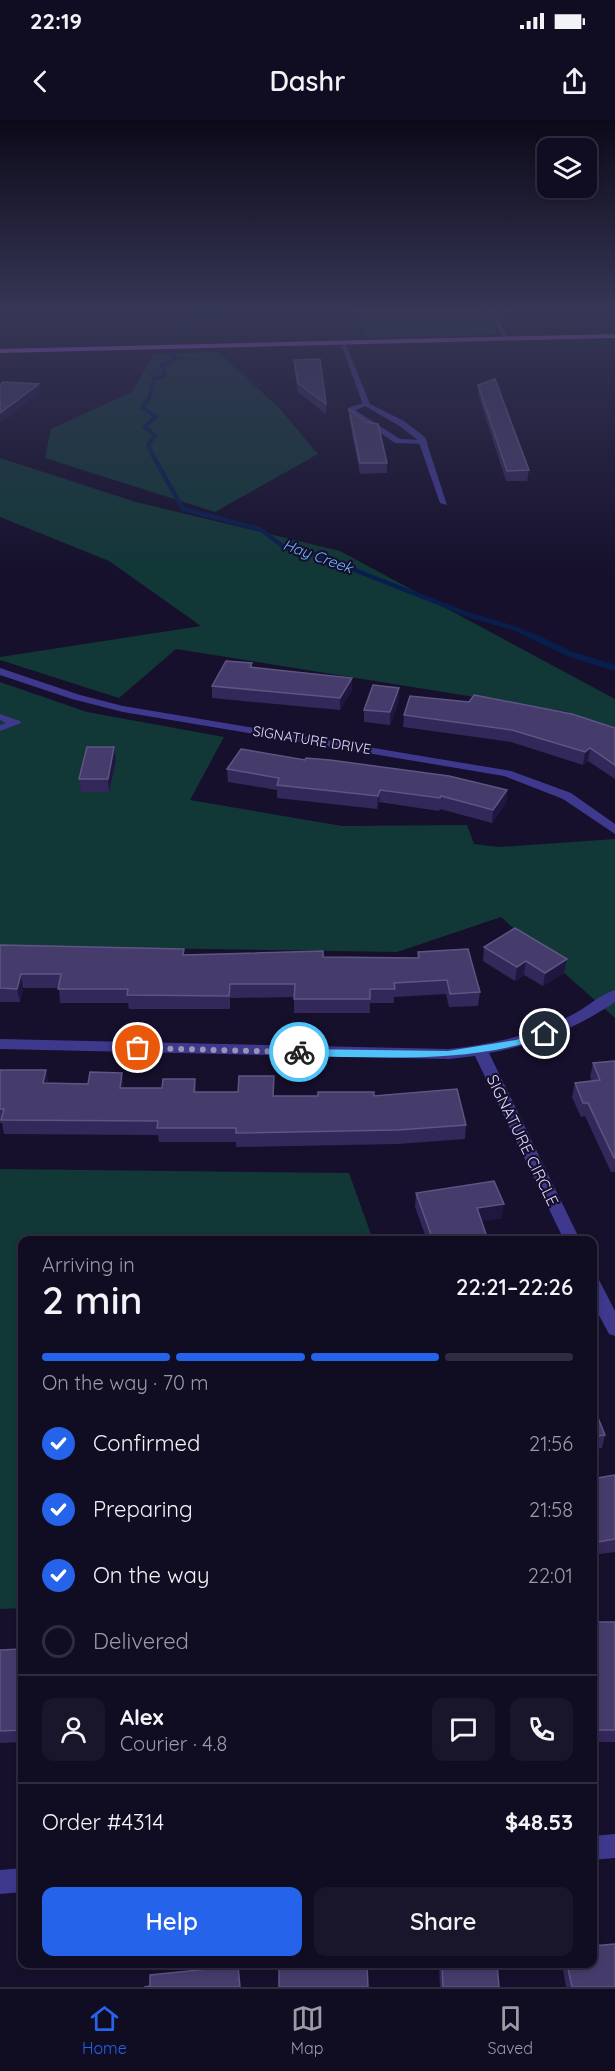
<!DOCTYPE html>
<meta charset="utf-8">
<style>
body{margin:0;font-family:Quicksand,sans-serif;background:#19152a;color:#f1f3f6;height:100vh;display:flex;flex-direction:column;font-size:22px;white-space:nowrap}
*{box-sizing:border-box;margin:0}
p{font-size:20px;color:#9c9ba5}
.icon{flex:none;width:33px;height:33px;fill:none;stroke:currentColor;stroke-width:2;stroke-linecap:round;stroke-linejoin:round}
.map{position:relative;flex:1;overflow:hidden}
.drawer{position:absolute;left:18px;top:1116px;width:579px;height:732px;display:flex;flex-direction:column;background:#100c21;border-radius:12px;box-shadow:0 3px 9px #0003,0 0 0 2px #302c3f}
.drawer>*{flex:none}
.controls{position:absolute;left:537px;top:18px;display:grid;gap:12px}
.controls a{display:grid;place-items:center;width:60px;height:60px;border-radius:12px;background:#100c21;box-shadow:0 3px 9px #0003,0 0 0 2px #302c3f;font-size:30px}
.pin{position:absolute;display:grid;place-items:center;width:51px;height:51px;color:#fff;margin:-26px;border:3px solid #fff;border-radius:50%;box-shadow:0 2px 6px #0007}
.courier{position:absolute;display:grid;place-items:center;width:60px;height:60px;margin:-30px;border:4px solid #4fc3f7;border-radius:50%;background:#fff;color:#222;box-shadow:0 2px 8px #0007}
.headline em{font-style:normal;font-weight:600}
.headline div{display:flex;flex-direction:column-reverse}
.headline{display:flex;align-items:center;justify-content:space-between;height:102px;padding:0 24px}
h1{font-size:39px;font-weight:600;line-height:45px}
.bar{display:grid;grid-template-columns:repeat(4,1fr);gap:9px 6px;align-content:center;height:72px;padding:0 24px}
.bar i{height:8px;border-radius:4px;background:#302c3f}
.bar .current{background:#2563eb}
.bar p{grid-column:span 4}
.line{display:flex;align-items:center;gap:15px;padding:0 24px;border-top:2px solid #302c3f}
.line div{flex:1}
.round{display:grid;place-items:center;flex:none;width:63px;height:63px;border-radius:12px;background:#19152a}
ol{padding:0 24px;list-style:none}
li{display:flex;align-items:center;gap:18px;height:66px}
li p{margin-inline-start:auto}
li .icon{padding:6px;border-radius:50%;background:#2563eb;color:#fff;stroke-width:4}
li:last-child{color:#9c9ba5}
li i{width:33px;height:33px;border:3px solid #302c3f;border-radius:50%}
.primary-button{display:flex;gap:12px;margin-top:auto;padding:12px 24px}
.primary-button a{flex:1;height:69px;border-radius:12px;background:#2563eb;color:#fff;font-size:24px;font-weight:600;line-height:69px;text-align:center}
.primary-button a+a{background:#19152a;color:#f1f3f6}
.status{display:flex;justify-content:space-between;align-items:center;height:42px;padding:0 30px;background:#100c21;direction:ltr}
.status svg{height:16px;fill:currentColor}
header{display:flex;justify-content:space-between;align-items:center;height:78px;padding:0 24px;background:#100c21;font-size:27px;font-weight:600}
.menu{display:flex;justify-content:space-around;align-items:center;height:84px;border-top:2px solid #302c3f;background:#100c21;font-size:16px;color:#9c9ba5}
.menu a{display:grid;justify-items:center;gap:3px}
.menu .current{color:#2563eb}
.map>svg:first-child{display:block}
.green{fill:#123737}
.lines{fill:none;stroke-linecap:round;stroke-linejoin:round}
.stream-far2{stroke:#081f4d;stroke-width:4}
.stream-far1{stroke:#081f4d;stroke-width:4.5}
.stream{stroke:#081f4d;stroke-width:6}
.lane{fill:#3f398e;fill-rule:evenodd}
.street{fill:#3f398e;fill-rule:evenodd}
.primary{fill:#ca62ff;fill-rule:evenodd}
.wall{fill:#34285a}
.shaded-wall{fill:#201740}
.building{fill:#463c6c;stroke:#5e5583;stroke-width:1.5}
.route{fill:#4fc3f7}
.done{stroke:#9994b5;stroke-width:6;stroke-dasharray:0 10.8}
.labels{text-anchor:middle;dominant-baseline:central;stroke-width:4.5;stroke-linejoin:round;paint-order:stroke}
.far-street-label{font-size:14px;fill:#e0dbff;stroke:#16102c}
.far-water-label{font-size:15px;font-style:italic;fill:#69b5ff;stroke:#16102c}
.street-label{font-size:16px;fill:#e0dbff;stroke:#16102c}
</style>
<div class="status"><b>22:19</b><svg viewBox="0 0 49 12"><path d="M0 12V9h3v3zM5 12V6h3v6zM10 12V3h3v9zM15 12V0h3v12zM26 1h20v11H26zM47 4h2v5h-2z"/></svg></div>
<header><svg class="icon" aria-label="back" viewBox="0 0 24 24"><path d="M15 5l-7 7 7 7"/></svg>Dashr<svg class="icon" aria-label="share" viewBox="0 0 24 24"><path d="M12 15V3M7 8l5-5 5 5M5 13v7h14v-7"/></svg></header>
<div class="map">
<svg width="615" height="1867" viewBox="0 0 615 1867">
<rect width="100%" height="100%" fill="#16102c"/>
<g class="green">
<polygon points="356,190 482,190 497,214 367,218"/>
<polygon points="219,232 280,289 318,334 215,392 45,338 51,309 132,272 154,234"/>
<polygon points="0,338 136,382 340,431 615,579 615,616 568,592 176,529 119,578 0,540 0,537 201,506 109,441 0,397"/>
<polygon points="0,562 87,592 224,617 190,680 342,706 467,705 474,724 499,727 615,719 615,898 501,797 397,832 0,826"/>
<polygon points="0,1049 349,1053 373,1120 22,1120 22,1488 0,1489"/>
</g>
<g class="lines">
<g class="stream-far2">
<polyline points="168,222 198,197 230,197 233,190"/>
<polyline points="153,335 148,325 155,315 144,307 156,297 142,287 149,279 154,259 165,255 162,246 176,238 167,231"/>
</g>
<polyline class="stream-far1" points="152,334 183,389 260,409 284,427 314,434 469,495 514,508 533,517"/>
<polyline class="stream" points="530,515 570,534 615,548"/>
<g class="lane">
<polygon points="367,282 369,285 355,290 400,319 424,320 428,322 424,324 395,323 348,291 350,287"/>
<polygon points="0,594 20,601 21,603 0,611 0,605 6,603 0,600"/>
</g>
<g class="street">
<polygon points="489,190 495,190 508,219 503,218"/>
<polygon points="340,221 345,222 370,284 404,301 425,317 447,385 440,383 418,320 398,305 363,285"/>
<polygon points="0,548 80,575 123,586 511,651 571,673 615,704 615,714 563,679 504,656 123,592 72,579 0,555"/>
<path d="M 615,870 L 615,882 C 577,908 534,925 489,933 L 580,1120 L 564,1120 L 475,936 L 449,939 L 0,929 L 0,919 L 449,929 C 491,924 532,916 570,896 C 585,889 599,875 615,870 Z"/>
<polygon points="592,1156 598,1158 615,1191 615,1216 609,1214 592,1182"/>
<polygon points="615,1714 615,1738 592,1740 592,1716"/>
<polygon points="22,1748 22,1772 0,1774 0,1750"/>
</g>
<polygon class="primary" points="615,214 615,218 0,233 0,229"/>
</g>
<g class="wall">
<polygon points="294,240 326,284 326,294 298,272 294,249"/>
<polygon points="478,265 529,350 527,361 506,361 478,274"/>
<polygon points="349,289 387,343 387,353 360,354 349,299"/>
<polygon points="252,543 252,547 352,570 340,590 212,578 212,566"/>
<polygon points="399,580 390,605 364,602 364,590"/>
<polygon points="404,595 615,608 615,659 588,641 583,645 511,622 403,607"/>
<polygon points="114,627 116,640 109,672 81,672 79,659"/>
<polygon points="305,640 507,670 506,683 492,703 440,689 439,691 379,682 377,689 277,678 277,670 228,662 227,649"/>
<polygon points="0,825 184,829 184,834 323,837 417,838 418,832 480,872 478,886 449,887 446,874 394,877 394,883 370,883 370,893 294,893 294,877 230,878 230,889 129,889 128,883 60,883 59,868 23,868 20,882 0,882"/>
<polygon points="484,827 564,853 543,866 524,855 515,861 483,841"/>
<polygon points="615,941 615,1052 611,1052 585,996 581,997 572,977 575,963 592,961 590,957 593,943"/>
<polygon points="0,950 46,950 48,963 124,968 162,968 195,959 196,972 274,976 374,976 466,1005 465,1019 397,1024 236,1027 236,1022 159,1022 158,1015 4,1014 2,1003 0,1003"/>
<polygon points="416,1073 502,1098 481,1101 488,1120 427,1120 415,1087"/>
<polygon points="592,1283 605,1315 602,1328 592,1330"/>
<polygon points="615,1355 615,1432 592,1435 592,1359"/>
<rect x="592" y="1502" width="23" height="120"/>
<polygon points="0,1530 22,1534 22,1622 0,1623"/>
<polygon points="439,1844 497,1844 499,1867 440,1867"/>
<polygon points="562,1844 592,1844 615,1867 566,1867"/>
</g>
<g class="shaded-wall">
<polygon points="39,264 40,274 0,303 0,293"/>
<polygon points="352,558 352,570 340,590 340,578"/>
<polygon points="399,568 399,580 390,605 390,592"/>
<polygon points="114,627 116,640 109,672 108,659"/>
<polygon points="590,628 588,641 583,645 585,632"/>
<polygon points="380,670 379,682 377,689 378,676"/>
<polygon points="507,670 506,683 492,703 493,690"/>
<polygon points="567,839 564,853 543,866 545,853"/>
<polygon points="526,841 524,855 515,861 517,847"/>
<polygon points="21,854 23,868 20,882 17,869"/>
<polygon points="46,950 48,964 43,963"/>
<polygon points="122,953 124,967 122,981 120,968"/>
<polygon points="504,1084 502,1098 475,1102 477,1088"/>
</g>
<g class="building">
<polygon points="320,239 326,284 298,263 294,240"/>
<polygon points="495,259 529,350 507,351 478,265"/>
<polygon points="3,262 39,264 0,293 0,265"/>
<polygon points="349,289 366,302 378,304 387,343 360,343"/>
<polygon points="226,541 252,543 250,547 352,558 340,578 212,566"/>
<polygon points="373,565 399,568 390,592 364,590"/>
<polygon points="474,575 572,594 615,608 615,645 590,628 585,632 512,610 404,595 410,576 469,582"/>
<polygon points="87,627 114,627 108,659 79,659"/>
<polygon points="241,629 305,640 306,638 330,640 449,656 507,670 493,690 441,676 440,678 380,670 378,676 277,665 279,658 227,649"/>
<polygon points="515,808 567,839 545,853 526,841 517,847 484,827"/>
<polygon points="0,825 184,829 183,835 323,831 323,837 419,838 418,832 468,829 480,872 450,874 447,860 394,863 395,869 370,869 370,879 294,879 295,864 230,864 229,876 127,875 128,869 58,869 61,854 21,854 17,869 0,868"/>
<polygon points="615,941 615,1038 614,1038 588,983 583,983 575,963 600,960 593,943"/>
<polygon points="0,950 46,950 43,963 88,964 90,952 122,953 120,968 162,968 163,959 195,959 194,972 238,972 239,956 274,956 273,976 318,976 318,972 374,972 374,976 457,969 466,1005 398,1010 236,1013 236,1008 157,1008 158,1001 1,1000 4,989 0,989"/>
<polygon points="494,1061 504,1084 477,1088 488,1120 433,1120 416,1073"/>
<polygon points="592,1283 605,1315 592,1317"/>
<polygon points="615,1355 615,1419 592,1423 592,1359"/>
<rect x="592" y="1502" width="23" height="108"/>
<polygon points="21,1529 20,1535 22,1535 22,1610 0,1611 0,1530"/>
<polygon points="615,1824 615,1867 572,1867 567,1844 592,1844 592,1826"/>
<polygon points="279,1844 367,1844 368,1867 279,1867"/>
<polygon points="442,1844 497,1844 499,1867 443,1867"/>
<polygon points="238,1846 240,1867 144,1867 150,1866 150,1855"/>
</g>
<linearGradient id="sky" x2="0" y2="1"><stop stop-color="#0c0918"/><stop offset="0.42" stop-color="#363756"/><stop offset="1" stop-color="#363756" stop-opacity="0"/></linearGradient>
<rect width="615" height="452" fill="url(#sky)"/>
<path class="route" d="M 545,910 L 549,911 L 549,916 C 468,944 383,937 299,936 L 294,932 L 299,929 L 448,931 L 516,920 Z"/>
<g class="lines">
<polyline class="done" points="138,928 299,932"/>
</g>
<g class="labels">
<g class="far-street-label">
<text transform="translate(312 620) rotate(9)">SIGNATURE DRIVE</text>
</g>
<g class="far-water-label">
<text transform="translate(318 436) rotate(20)">Hay Creek</text>
</g>
<g class="street-label">
<text transform="translate(523 1020) rotate(64)">SIGNATURE CIRCLE</text>
</g>
</g>
</svg>
<div class="controls">
<a><svg class="icon" aria-label="layers" viewBox="0 0 24 24"><path d="M12 4l9 5-9 5-9-5zM3 14l9 5 9-5"/></svg></a>
</div>
<div class="pin" style="left:138px;top:928px;background:#ea580c"><svg class="icon" aria-label="bag" viewBox="0 0 24 24"><path d="M5 8h14l-1 12H6zM9 8a3 3 0 0 1 6 0"/></svg></div>
<div class="pin" style="left:545px;top:914px;background:#1f2937"><svg class="icon" aria-label="home" viewBox="0 0 24 24"><path d="M3 11l9-7 9 7M6 9v11h12V9"/></svg></div>
<div class="courier" style="left:299px;top:932px"><svg class="icon" aria-label="bike" viewBox="0 0 24 24"><circle cx="6" cy="16" r="4"/><circle cx="18" cy="16" r="4"/><path d="M6 16l4-8h5l3 8M10 8l3 8H6M13 5h3"/></svg></div>
<section class="drawer">
<div class="headline"><div><h1>2 min</h1><p>Arriving in</p></div><em>22:21–22:26</em></div>
<div class="bar"><i class="current"></i><i class="current"></i><i class="current"></i><i></i><p>On the way · 70 m</p></div>
<ol>
<li><svg class="icon" aria-label="check" viewBox="0 0 24 24"><path d="M5 12l5 5 9-10"/></svg>Confirmed<p>21:56</p></li>
<li><svg class="icon" aria-label="check" viewBox="0 0 24 24"><path d="M5 12l5 5 9-10"/></svg>Preparing<p>21:58</p></li>
<li><svg class="icon" aria-label="check" viewBox="0 0 24 24"><path d="M5 12l5 5 9-10"/></svg>On the way<p>22:01</p></li>
<li><i></i>Delivered</li>
</ol>
<div class="line" style="height:108px"><a class="round"><svg class="icon" aria-label="person" viewBox="0 0 24 24"><circle cx="12" cy="8" r="4"/><path d="M4 21q1-7 8-7t8 7"/></svg></a><div><b>Alex</b><p>Courier · 4.8</p></div><a class="round"><svg class="icon" aria-label="chat" viewBox="0 0 24 24"><path d="M4 5h16v11H9l-5 4z"/></svg></a><a class="round"><svg class="icon" aria-label="phone" viewBox="0 0 24 24"><path d="M5 4h4l2 5-3 2q2 4 5 5l2-3 5 2v4C11 20 4 13 5 4z"/></svg></a></div>
<div class="line" style="height:78px"><div>Order #4314</div><b>$48.53</b></div>
<div class="primary-button"><a>Help</a><a>Share</a></div>
</section>
</div>
<nav class="menu">
<a class="current"><svg class="icon" aria-label="home" viewBox="0 0 24 24"><path d="M3 11l9-7 9 7M6 9v11h12V9"/></svg>Home</a>
<a><svg class="icon" aria-label="map" viewBox="0 0 24 24"><path d="M3 6l6-2 6 2 6-2v14l-6 2-6-2-6 2zM9 4v14M15 6v14"/></svg>Map</a>
<a><svg class="icon" aria-label="saved" viewBox="0 0 24 24"><path d="M7 4h10v16l-5-4-5 4z"/></svg>Saved</a>
</nav>
